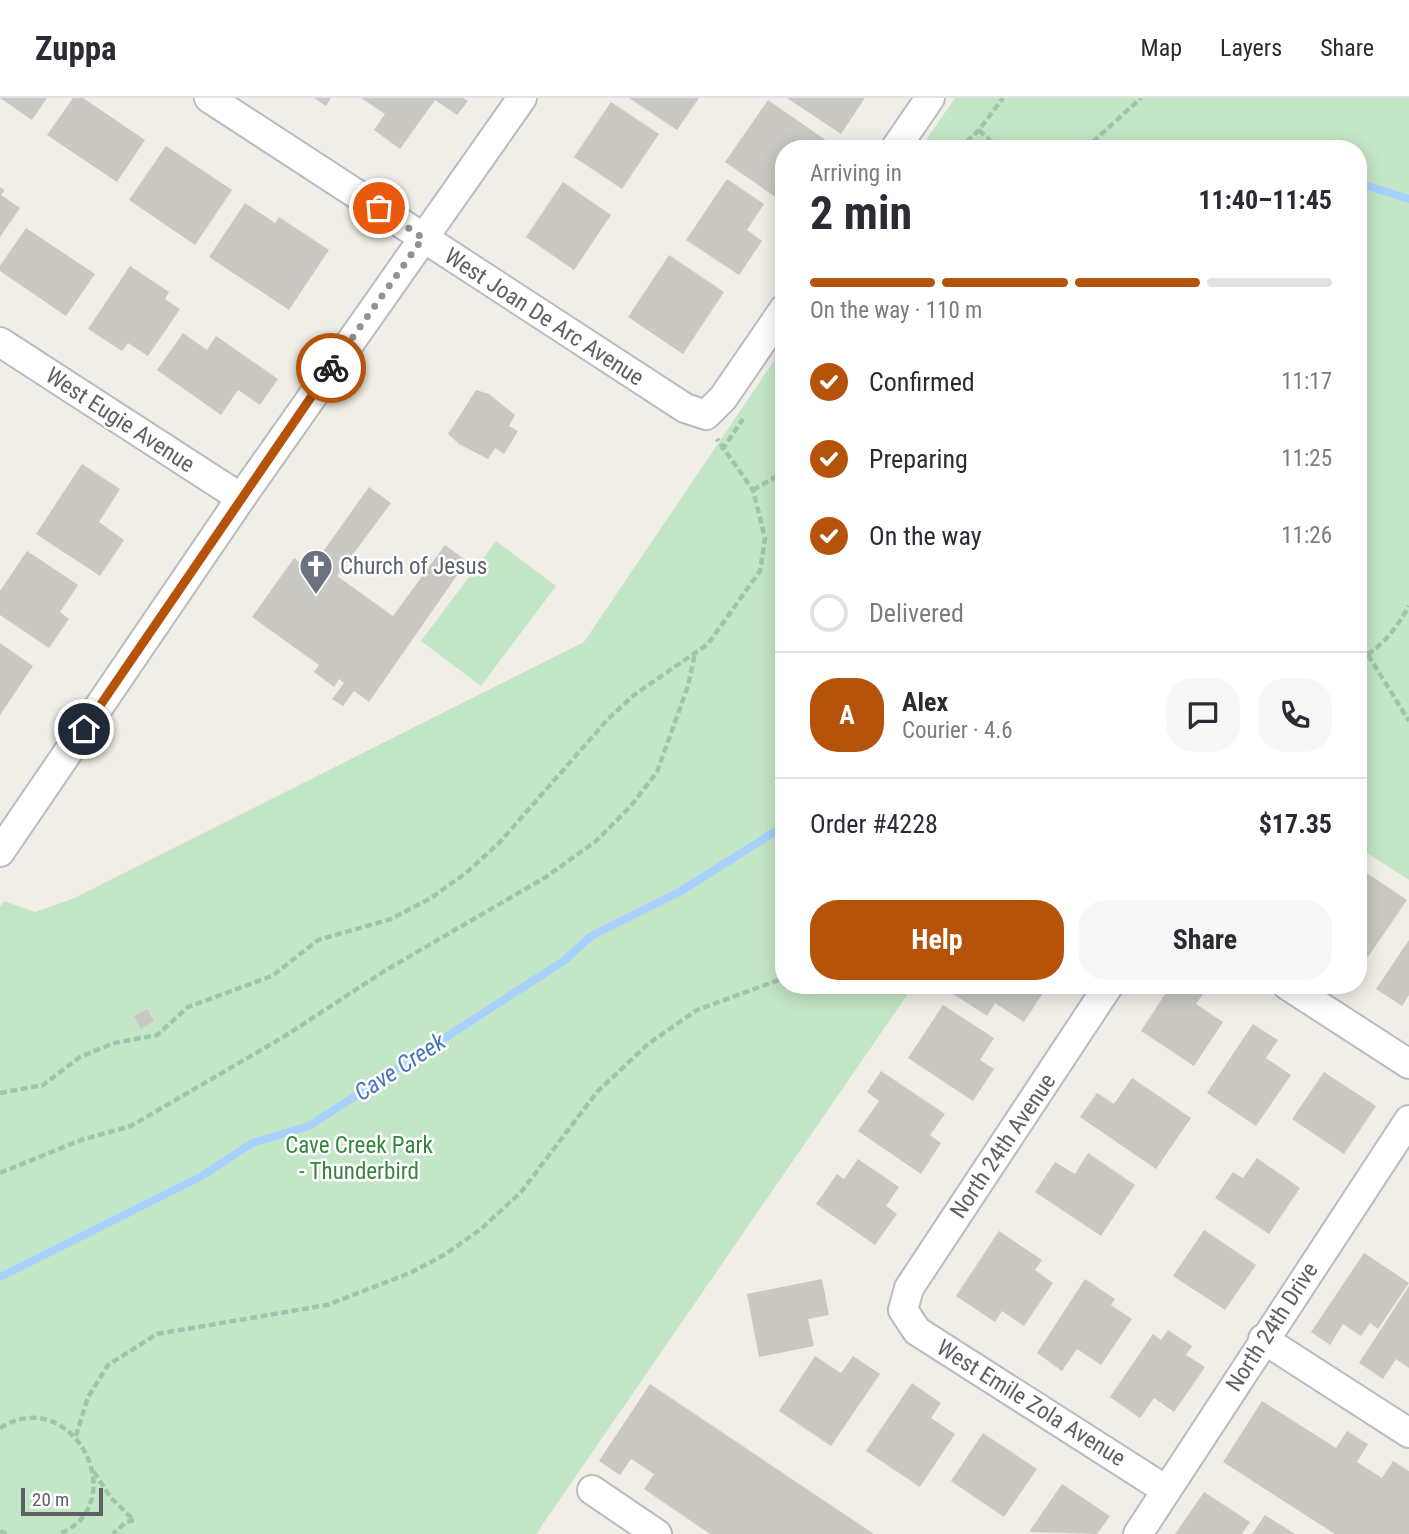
<!DOCTYPE html>
<meta charset="utf-8">
<style>
body{margin:0;font-family:"Roboto Condensed",sans-serif;background:#f7f7f7;color:#2b2b33;height:100vh;display:flex;flex-direction:column;font-size:26px;white-space:nowrap}
*{box-sizing:border-box;margin:0}
p{font-size:23px;color:#7c7c81}
.icon{flex:none;width:38px;height:38px;fill:none;stroke:currentColor;stroke-width:2;stroke-linecap:round;stroke-linejoin:round}
.map{position:relative;flex:1;overflow:hidden}
.details{position:absolute;left:775px;top:42px;width:592px;height:854px;display:flex;flex-direction:column;background:#fff;border-radius:28px;box-shadow:0 4px 18px #0003}
.details>*{flex:none}
.scale{position:absolute;left:21px;bottom:18px;width:82px;box-sizing:border-box;padding-left:7px;border:4px solid #5d6166;border-top:0;font-size:19px;line-height:24px;white-space:nowrap;color:#5d6166;-webkit-text-stroke:5px #fff;paint-order:stroke}
.pin{position:absolute;display:grid;place-items:center;width:60px;height:60px;color:#fff;margin:-30px;border:4px solid #fff;border-radius:50%;box-shadow:0 2px 7px #0007}
.courier{position:absolute;display:grid;place-items:center;width:70px;height:70px;margin:-35px;border:5px solid #b45309;border-radius:50%;background:#fff;color:#222;box-shadow:0 2px 9px #0007}
.overview em{font-style:normal;font-weight:700}
.overview div{display:flex;flex-direction:column-reverse}
.overview{display:flex;align-items:center;justify-content:space-between;height:119px;padding:0 35px}
h1{font-size:46px;font-weight:700;line-height:52px}
.bar{display:grid;grid-template-columns:repeat(4,1fr);gap:10px 7px;align-content:center;height:84px;padding:0 35px}
.bar i{height:9px;border-radius:5px;background:#e1e1e2}
.bar .on{background:#b45309}
.bar p{grid-column:span 4}
.line{display:flex;align-items:center;gap:18px;padding:0 35px;border-top:2px solid #e1e1e2}
.line div{flex:1}
.round{display:grid;place-items:center;flex:none;width:74px;height:74px;border-radius:28px;background:#f7f7f7}
ol{padding:0 35px;list-style:none}
li{display:flex;align-items:center;gap:21px;height:77px}
li p{margin-inline-start:auto}
li .icon{padding:7px;border-radius:50%;background:#b45309;color:#fff;stroke-width:4}
li:last-child{color:#7c7c81}
li i{width:38px;height:38px;border:4px solid #e1e1e2;border-radius:50%}
.primary-button{display:flex;gap:14px;margin-top:auto;padding:14px 35px}
.primary-button a{flex:1;height:80px;border-radius:28px;background:#b45309;color:#fff;font-size:28px;font-weight:700;line-height:80px;text-align:center}
.primary-button a+a{background:#f7f7f7;color:#2b2b33}
header{display:flex;align-items:center;gap:42px;box-sizing:border-box;height:98px;padding:0 35px;background:#fff;border-bottom:2px solid #e1e1e2}
header strong{font-size:33px}
nav{display:flex;gap:38px;margin-inline-start:auto;font-size:24px}
.map>svg:first-child{display:block}
.green{fill:#c3e7c6}
.lines{fill:none;stroke-linecap:round;stroke-linejoin:round}
.stream{stroke:#a7d1fe;stroke-width:8}
.building{fill:#cac8c3}
.minor-casing{stroke:#b8bbbf;stroke-width:32}
.path{stroke:#9cc7ac;stroke-width:4.5;stroke-dasharray:7 3.5;stroke-linecap:butt}
.minor{stroke:#fff;stroke-width:28}
.done{stroke:#909293;stroke-width:7;stroke-dasharray:0 12.6}
.route{stroke:#b45309;stroke-width:9}
.labels{text-anchor:middle;dominant-baseline:central;stroke-width:5;stroke-linejoin:round;paint-order:stroke}
.street-label{font-size:23px;fill:#5d6166;stroke:#fff}
.worship-label{font-size:23px;fill:#5b616d;stroke:#fff;text-anchor:start}
.park-label{font-size:23px;fill:#368440;stroke:#fff}
.water-label{font-size:24px;font-style:italic;fill:#4676ba;stroke:#fff}
</style>
<header>
<strong>Zuppa</strong>
<nav><a>Map</a><a>Layers</a><a>Share</a></nav>
</header>
<div class="map">
<svg width="1409" height="1436" viewBox="0 0 1409 1436">
<rect width="100%" height="100%" fill="#f0eee6"/>
<g class="green">
<polygon points="955,0 1409,0 1409,782 1358,749 1358,51 920,51"/>
<polygon points="784,248 784,887 914,887 536,1436 0,1436 0,809 4,803 35,814 72,801 584,544"/>
<polygon points="496,443 556,488 481,588 421,543"/>
</g>
<g class="lines">
<g class="stream">
<polyline points="1358,85 1409,101"/>
<polyline points="0,1179 202,1078 252,1045 309,1028 565,862 591,838 681,793 784,728"/>
</g>
</g>
<g class="building">
<polygon points="0,0 47,0 32,22"/>
<polygon points="73,0 83,0 145,42 117,84 47,37"/>
<polygon points="314,0 331,0 326,8"/>
<polygon points="361,0 463,0 468,3 457,17 435,2 400,51 374,32 385,16"/>
<polygon points="629,0 699,0 677,32"/>
<polygon points="787,0 865,0 841,36"/>
<polygon points="768,2 827,43 821,51 784,51 784,105 725,64"/>
<polygon points="611,4 659,36 622,91 574,59"/>
<polygon points="166,48 232,92 195,147 129,102"/>
<polygon points="727,81 764,106 747,132 762,143 739,177 686,142"/>
<polygon points="563,84 611,117 574,172 526,139"/>
<polygon points="0,89 5,92 1,97 20,110 0,139"/>
<polygon points="245,105 275,125 279,119 329,152 289,212 209,159"/>
<polygon points="26,130 95,176 66,218 0,173 0,168"/>
<polygon points="669,157 724,194 683,256 628,219"/>
<polygon points="130,168 169,194 165,201 180,211 148,258 128,245 122,253 88,231"/>
<polygon points="183,235 207,252 216,238 278,281 260,307 238,292 221,317 157,272"/>
<polygon points="476,292 489,296 515,317 509,328 518,333 504,356 495,350 488,361 459,346 448,336"/>
<polygon points="82,366 120,391 99,424 124,442 100,478 36,436"/>
<polygon points="369,389 391,405 337,478 393,518 445,447 467,463 369,604 354,593 343,608 332,601 344,585 339,581 334,589 314,574 319,567 252,519 294,460 310,472"/>
<polygon points="27,453 78,487 60,514 69,521 49,550 0,517 0,493"/>
<polygon points="0,545 33,568 0,617"/>
<polygon points="1358,769 1407,802 1368,859 1358,852"/>
<polygon points="1409,842 1409,897 1402,908 1376,891"/>
<polygon points="950,887 1048,887 1024,924 995,905 987,918 947,892"/>
<polygon points="1171,887 1196,887 1205,893 1196,906 1223,924 1194,968 1141,933"/>
<polygon points="943,907 994,940 980,962 994,971 973,1003 908,960"/>
<polygon points="147,911 154,923 141,931 134,918"/>
<polygon points="1253,926 1278,942 1266,960 1291,977 1256,1028 1207,995"/>
<polygon points="881,973 945,1016 930,1037 941,1045 921,1076 858,1033 879,1003 867,994"/>
<polygon points="1324,974 1376,1008 1344,1056 1292,1021"/>
<polygon points="1132,980 1191,1020 1156,1071 1080,1019 1097,995 1114,1006"/>
<polygon points="1088,1055 1135,1087 1101,1138 1035,1094 1055,1064 1075,1076"/>
<polygon points="1257,1060 1300,1090 1269,1136 1215,1100 1233,1074 1243,1080"/>
<polygon points="858,1061 899,1089 886,1108 897,1116 875,1147 816,1106 837,1076 844,1081"/>
<polygon points="1204,1132 1256,1167 1225,1212 1173,1178"/>
<polygon points="999,1133 1042,1162 1035,1172 1053,1185 1024,1228 1002,1213 995,1224 956,1198"/>
<polygon points="1364,1155 1409,1185 1378,1231 1370,1225 1361,1238 1343,1226 1330,1247 1311,1234"/>
<polygon points="822,1181 829,1217 808,1221 814,1248 759,1259 747,1196"/>
<polygon points="1085,1181 1115,1201 1111,1207 1132,1221 1101,1267 1077,1251 1062,1273 1037,1255"/>
<polygon points="1409,1188 1409,1270 1396,1261 1383,1281 1359,1265"/>
<polygon points="1168,1232 1192,1248 1186,1257 1205,1269 1174,1314 1154,1300 1140,1320 1110,1299 1153,1236 1161,1242"/>
<polygon points="815,1258 841,1275 853,1258 880,1276 831,1348 779,1313"/>
<polygon points="912,1285 941,1305 931,1320 955,1336 920,1389 866,1353"/>
<polygon points="650,1286 874,1436 710,1436 644,1391 654,1376 631,1361 620,1377 599,1363"/>
<polygon points="1262,1303 1336,1350 1347,1333 1368,1346 1357,1364 1382,1380 1393,1363 1409,1373 1409,1436 1335,1436 1223,1364"/>
<polygon points="983,1335 1037,1371 1004,1419 951,1383"/>
<polygon points="1062,1386 1110,1418 1097,1436 1029,1434"/>
<polygon points="1204,1394 1250,1424 1242,1436 1175,1436"/>
<polygon points="1265,1417 1295,1436 1252,1436"/>
</g>
<g class="lines">
<defs>
<g id="minor">
<polyline points="209,0 685,310 706,317 723,300 784,211"/>
<polyline points="895,51 930,0"/>
<polyline points="0,244 241,400"/>
<polyline points="0,754 241,400 522,0"/>
<polyline points="1109,887 909,1190 903,1212 917,1233 1166,1392"/>
<polyline points="1287,887 1409,966"/>
<polyline points="1263,1241 1409,1335"/>
<polyline points="592,1392 657,1436"/>
<polyline points="1138,1436 1409,1022"/>
</g>
</defs>
<use href="#minor" class="minor-casing"/>
<g class="path">
<polyline points="979,32 999,51"/>
<polyline points="959,51 979,32 1003,0"/>
<polyline points="1085,51 1141,0"/>
<polyline points="722,352 743,321"/>
<polyline points="753,392 784,374"/>
<polyline points="1368,557 1409,623"/>
<path d="M 1358,561 C 1382,551 1396,530 1409,508"/>
<polyline points="0,995 43,987 80,959 114,945 157,937 188,909 272,878 318,842 391,821 431,800 466,775 500,744 608,621 634,597 708,546 760,473 765,440 753,392 717,341"/>
<polyline points="0,1075 81,1042 131,1028 285,938 386,872 546,779 596,743 630,709 657,674 688,588 695,555"/>
<path d="M 0,1330 C 74,1284 134,1407 59,1436"/>
<polyline points="76,1338 88,1299 108,1267 157,1236 327,1207 410,1175 444,1157 481,1131 521,1094 597,994 648,946 697,912 784,880"/>
<polyline points="94,1374 111,1400 134,1422 126,1424 113,1436"/>
<polyline points="0,1433 6,1436"/>
</g>
<use href="#minor" class="minor"/>
</g>
<g class="lines">
<polyline class="done" points="331,270 423,140 379,110"/>
<polyline class="route" points="84,631 331,270"/>
</g>
<defs>
<symbol id="church-pin" viewBox="-11 -11 22 30"><path d="M0 17L-7.5 6A9.5 9.5 0 1 1 7.5 6Z" fill="#6b7280" stroke="#fff"/><path d="M-1.2-6h2.4v3.5h3.3v2.4h-3.3V6h-2.4V-.1h-3.3v-2.4h3.3Z" fill="#fff"/></symbol>
</defs>
<g fill-rule="evenodd">
<use href="#church-pin" x="297" y="449" width="38" height="52"/>
</g>
<g class="labels">
<g class="street-label">
<text transform="translate(544 219) rotate(33)">West Joan De Arc Avenue</text>
<text transform="translate(120 322) rotate(33)">West Eugie Avenue</text>
<text transform="translate(1003 1048) rotate(-56)">North 24th Avenue</text>
<text transform="translate(1272 1229) rotate(-57)">North 24th Drive</text>
<text transform="translate(1031 1305) rotate(32)">West Emile Zola Avenue</text>
</g>
<g class="worship-label">
<text x="340" y="468">Church of Jesus</text>
</g>
<g class="park-label">
<text x="359" y="1047">Cave Creek Park<tspan x="359" dy="26">- Thunderbird</tspan></text>
</g>
<g class="water-label">
<text transform="translate(400 969) rotate(-33)">Cave Creek</text>
</g>
</g>
</svg>
<div class="scale">20 m</div>
<div class="pin" style="left:379px;top:110px;background:#ea580c"><svg class="icon" aria-label="bag" viewBox="0 0 24 24"><path d="M5 8h14l-1 12H6zM9 8a3 3 0 0 1 6 0"/></svg></div>
<div class="pin" style="left:84px;top:631px;background:#1f2937"><svg class="icon" aria-label="home" viewBox="0 0 24 24"><path d="M3 11l9-7 9 7M6 9v11h12V9"/></svg></div>
<div class="courier" style="left:331px;top:270px"><svg class="icon" aria-label="bike" viewBox="0 0 24 24"><circle cx="6" cy="16" r="4"/><circle cx="18" cy="16" r="4"/><path d="M6 16l4-8h5l3 8M10 8l3 8H6M13 5h3"/></svg></div>
<section class="details">
<div class="overview"><div><h1>2 min</h1><p>Arriving in</p></div><em>11:40–11:45</em></div>
<div class="bar"><i class="on"></i><i class="on"></i><i class="on"></i><i></i><p>On the way · 110 m</p></div>
<ol>
<li><svg class="icon" aria-label="check" viewBox="0 0 24 24"><path d="M5 12l5 5 9-10"/></svg>Confirmed<p>11:17</p></li>
<li><svg class="icon" aria-label="check" viewBox="0 0 24 24"><path d="M5 12l5 5 9-10"/></svg>Preparing<p>11:25</p></li>
<li><svg class="icon" aria-label="check" viewBox="0 0 24 24"><path d="M5 12l5 5 9-10"/></svg>On the way<p>11:26</p></li>
<li><i></i>Delivered</li>
</ol>
<div class="line" style="height:126px"><b class="round" style="background:#b45309;color:#fff">A</b><div><b>Alex</b><p>Courier · 4.6</p></div><a class="round"><svg class="icon" aria-label="chat" viewBox="0 0 24 24"><path d="M4 5h16v11H9l-5 4z"/></svg></a><a class="round"><svg class="icon" aria-label="phone" viewBox="0 0 24 24"><path d="M5 4h4l2 5-3 2q2 4 5 5l2-3 5 2v4C11 20 4 13 5 4z"/></svg></a></div>
<div class="line" style="height:91px"><div>Order #4228</div><b>$17.35</b></div>
<div class="primary-button"><a>Help</a><a>Share</a></div>
</section>
</div>
